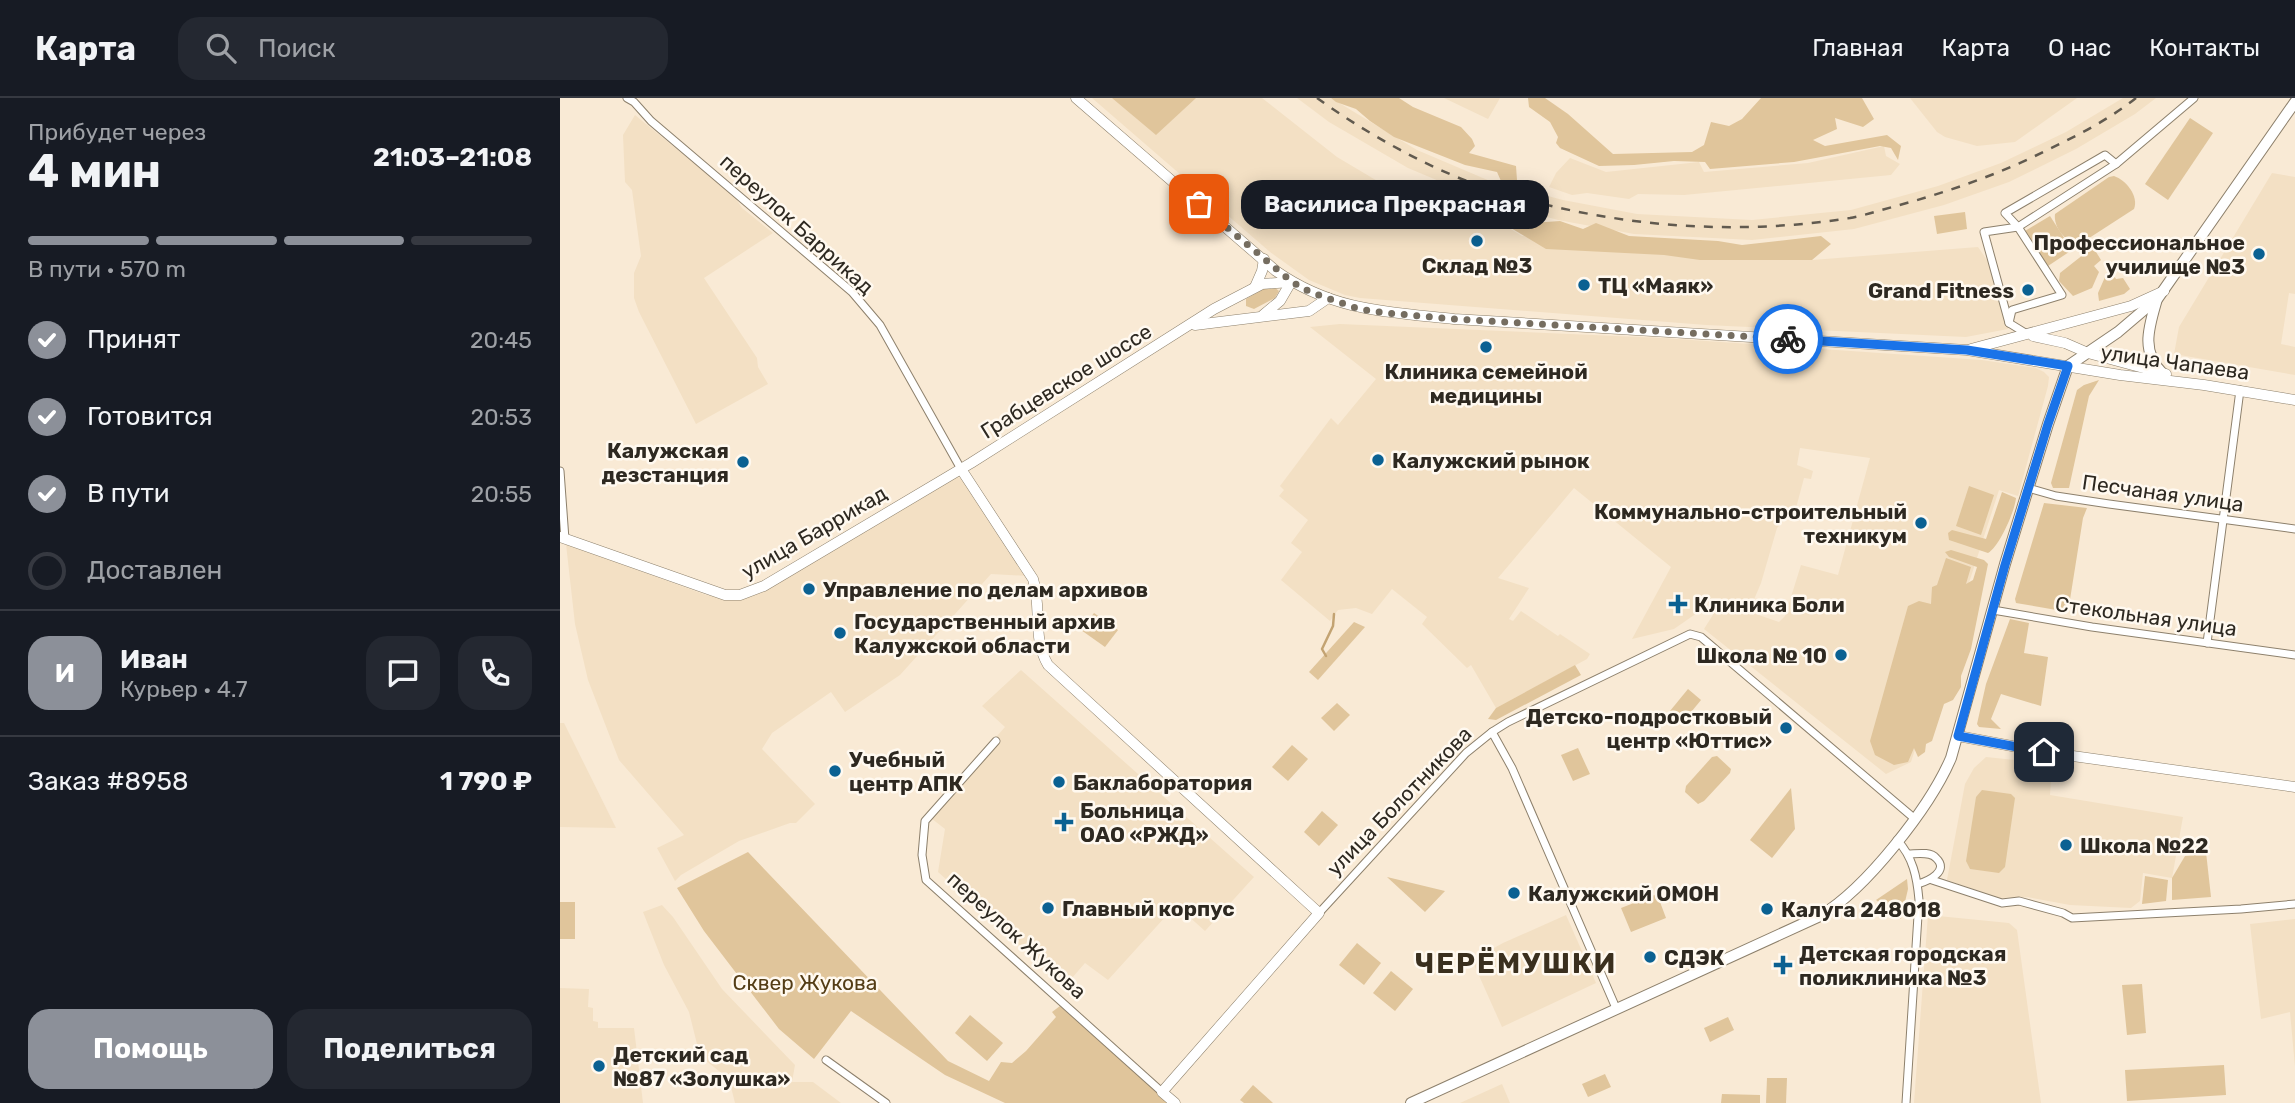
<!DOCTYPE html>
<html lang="ru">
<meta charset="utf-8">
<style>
body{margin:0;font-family:Rubik,sans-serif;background:#242831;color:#f1f3f6;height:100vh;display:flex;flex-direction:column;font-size:26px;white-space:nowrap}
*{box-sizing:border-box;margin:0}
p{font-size:23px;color:#9ea1a6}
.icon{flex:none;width:38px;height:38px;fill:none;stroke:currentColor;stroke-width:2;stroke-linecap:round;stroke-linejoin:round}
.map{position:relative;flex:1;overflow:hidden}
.sheet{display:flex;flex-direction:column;background:#171b24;width:560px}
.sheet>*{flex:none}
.pin{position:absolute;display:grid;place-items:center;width:60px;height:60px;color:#fff;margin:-30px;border-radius:14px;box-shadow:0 4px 10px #0006}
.courier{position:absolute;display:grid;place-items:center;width:70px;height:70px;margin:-35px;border:5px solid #1a73e8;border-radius:50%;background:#fff;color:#222;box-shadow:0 2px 9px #0007}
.bubble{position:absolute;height:49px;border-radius:21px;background:#171b24;box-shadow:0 4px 18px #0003;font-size:23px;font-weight:700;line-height:49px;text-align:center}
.head em{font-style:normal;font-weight:700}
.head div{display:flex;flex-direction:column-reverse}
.head{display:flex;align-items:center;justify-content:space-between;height:119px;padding:0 28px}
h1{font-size:46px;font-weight:700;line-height:52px}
.bar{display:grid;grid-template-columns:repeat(4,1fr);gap:10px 7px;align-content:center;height:84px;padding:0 28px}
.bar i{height:9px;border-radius:5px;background:#363941}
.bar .current{background:#8c9099}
.bar p{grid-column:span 4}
.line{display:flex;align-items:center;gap:18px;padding:0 28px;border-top:2px solid #363941}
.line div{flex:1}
.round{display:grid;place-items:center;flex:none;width:74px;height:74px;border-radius:21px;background:#242831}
ol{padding:0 28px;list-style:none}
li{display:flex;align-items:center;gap:21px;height:77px}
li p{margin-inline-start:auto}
li .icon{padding:7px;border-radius:50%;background:#8c9099;color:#fff;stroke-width:4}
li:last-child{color:#9ea1a6}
li i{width:38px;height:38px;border:4px solid #363941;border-radius:50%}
.cta{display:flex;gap:14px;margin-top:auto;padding:14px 28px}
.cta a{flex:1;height:80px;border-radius:21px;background:#8c9099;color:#fff;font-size:28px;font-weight:700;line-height:80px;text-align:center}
.cta a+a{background:#242831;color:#f1f3f6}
header{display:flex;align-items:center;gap:42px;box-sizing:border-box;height:98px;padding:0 35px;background:#171b24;border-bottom:2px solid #363941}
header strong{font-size:33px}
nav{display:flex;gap:38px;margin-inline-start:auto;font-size:24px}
.search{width:490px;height:63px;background:#242831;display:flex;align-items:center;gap:18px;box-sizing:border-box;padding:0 24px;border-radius:21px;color:#9ea1a6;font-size:26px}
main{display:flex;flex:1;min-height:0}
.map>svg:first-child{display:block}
.built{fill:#f3e0c4}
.green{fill:#e0c59b}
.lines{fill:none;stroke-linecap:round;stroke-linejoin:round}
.stream{stroke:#c3a372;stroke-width:2.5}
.street-casing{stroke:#8d806c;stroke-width:9}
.secondary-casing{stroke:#8d806c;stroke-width:11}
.primary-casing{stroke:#8d806c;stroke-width:12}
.street{stroke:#fff;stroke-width:7}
.secondary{stroke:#fff;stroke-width:10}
.primary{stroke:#fff;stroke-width:10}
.rail{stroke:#615a4f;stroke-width:2.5;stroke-dasharray:9 9;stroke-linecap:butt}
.done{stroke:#756d60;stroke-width:7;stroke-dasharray:0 12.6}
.route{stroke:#1a73e8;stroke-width:9}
.poi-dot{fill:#0b6192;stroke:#fff9f0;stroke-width:2.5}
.labels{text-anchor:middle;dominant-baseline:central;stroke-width:5;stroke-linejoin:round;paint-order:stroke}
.street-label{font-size:21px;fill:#2e2921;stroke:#fff9f0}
.poi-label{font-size:21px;font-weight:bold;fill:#2e2921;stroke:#fff9f0;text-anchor:start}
.park-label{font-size:21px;fill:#543d16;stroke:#fff9f0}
.district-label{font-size:28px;font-weight:bold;letter-spacing:2px;fill:#3a2f1e;stroke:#fff9f0}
</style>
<header>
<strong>Карта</strong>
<div class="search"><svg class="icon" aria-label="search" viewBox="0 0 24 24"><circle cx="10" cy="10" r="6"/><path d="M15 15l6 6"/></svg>Поиск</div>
<nav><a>Главная</a><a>Карта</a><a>О нас</a><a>Контакты</a></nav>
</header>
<main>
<section class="sheet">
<div class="head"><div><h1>4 мин</h1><p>Прибудет через</p></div><em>21:03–21:08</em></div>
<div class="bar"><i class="current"></i><i class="current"></i><i class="current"></i><i></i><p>В пути · 570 m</p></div>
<ol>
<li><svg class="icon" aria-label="check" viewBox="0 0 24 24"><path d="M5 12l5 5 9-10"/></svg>Принят<p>20:45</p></li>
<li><svg class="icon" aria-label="check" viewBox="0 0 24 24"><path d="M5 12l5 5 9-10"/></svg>Готовится<p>20:53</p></li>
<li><svg class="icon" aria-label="check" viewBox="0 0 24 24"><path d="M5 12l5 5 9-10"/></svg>В пути<p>20:55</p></li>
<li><i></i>Доставлен</li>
</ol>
<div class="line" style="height:126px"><b class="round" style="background:#8c9099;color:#fff">И</b><div><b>Иван</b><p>Курьер · 4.7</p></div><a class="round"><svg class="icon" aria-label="chat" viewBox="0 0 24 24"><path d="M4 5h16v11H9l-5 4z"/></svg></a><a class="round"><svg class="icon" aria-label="phone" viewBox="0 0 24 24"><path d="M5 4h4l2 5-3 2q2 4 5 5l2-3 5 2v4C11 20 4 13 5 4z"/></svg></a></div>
<div class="line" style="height:91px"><div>Заказ #8958</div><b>1 790 ₽</b></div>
<div class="cta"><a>Помощь</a><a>Поделиться</a></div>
</section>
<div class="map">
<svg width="1735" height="1005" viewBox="0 0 1735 1005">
<rect width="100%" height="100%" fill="#f9ead5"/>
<g class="built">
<polygon points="532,0 702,0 777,59 846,100 865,91 889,93 962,138 1252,162 1418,149 1431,168 1448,231 1406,239 1146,227 800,200 785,197 749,182 710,154"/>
<polygon points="737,0 771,0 857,52 930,83 1003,102 1077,116 1192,122 1291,112 1378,88 1441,65 1506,34 1563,0 1596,0 1575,16 1516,51 1449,84 1384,107 1294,131 1192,142 1074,136 998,122 924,102 848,70 769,24"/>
<polygon points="884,0 940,0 928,21"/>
<polygon points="1350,0 1517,0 1455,44 1417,48 1385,39 1377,34"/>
<polygon points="75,17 174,98 182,110 213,135 144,180 197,260 198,269 208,286 136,326 79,214 74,200 74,175 81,158 72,92 65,84 63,37"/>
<polygon points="1324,48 1326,58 1340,66 1331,77 1124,97 1078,96 1069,101 1027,95 1012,97 989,89 996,75 1010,60 1046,74 1139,64 1144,74 1248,65"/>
<polygon points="1712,75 1735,79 1735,196 1729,195 1721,246 1735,249 1735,277 1614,256 1619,229"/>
<polygon points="780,226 1102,240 1422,262 1476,270 1484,274 1489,279 1488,288 1458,398 1439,392 1351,664 1326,676 1144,531 1161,504 1219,524 1225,518 1241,467 1278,477 1310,360 1240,350 1237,367 1253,373 1251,381 1244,380 1236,410 1217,430 1201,485 1190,511 1161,502 1143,506 1137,515 1114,531 1072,541 1111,469 1014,390 938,480 969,490 949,521 953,523 961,513 998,538 1000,536 1030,556 1027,561 936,610 911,567 907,570 862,526 867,519 832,491 812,516 796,510 778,512 770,523 721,482 742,454 731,445 748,422 719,398 724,392 720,388 771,320 778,327 816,281 750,229"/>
<polygon points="396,379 401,380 451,458 468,478 431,476 340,577 285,614 271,594 212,635 202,651 255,706 236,725 230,725 179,743 121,777 115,783 97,750 124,737 59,662 28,582 15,526 6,446 146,497 178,502 209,491"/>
<polygon points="461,572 694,779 645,833 616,807 548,882 525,865 505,888 378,774 385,731 367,717 445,629 422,608"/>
<polygon points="0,625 4,625 56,730 0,729"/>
<polygon points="1426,659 1492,666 1490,697 1623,719 1612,780 1583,775 1580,803 1571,810 1510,807 1467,799 1439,800 1387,782 1405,686 1414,670"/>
<polygon points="102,807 113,819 162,891 235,967 232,984 253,984 281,1005 175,1005 169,981 140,958 129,914 104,867 83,814"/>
<polygon points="1006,817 1036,885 942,929 912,862 943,845"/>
<polygon points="1368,817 1449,825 1457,832 1481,1005 1354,1005"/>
<polygon points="1735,821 1735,969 1730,914 1701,921 1690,826"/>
<polygon points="0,890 29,891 28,909 33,910 33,923 38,924 38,930 74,930 83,1005 0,1005"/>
<polygon points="942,986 950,1005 900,1005"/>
</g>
<g class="green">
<polygon points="552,0 636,0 596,37"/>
<polygon points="771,0 839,0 853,9 901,29 912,41 915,48 909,55 956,68 957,82 941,83 937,74 905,67 834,39 810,23 796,11 776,4"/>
<polygon points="968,0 985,0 1008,16 1053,56 1132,54 1144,47 1151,24 1169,28 1182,21 1201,0 1302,0 1314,21 1303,29 1275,20 1277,31 1253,42 1265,48 1327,37 1341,48 1338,62 1331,50 1320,48 1234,64 1150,71 1145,64 1114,63 1074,67 1039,68 1000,50 996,45 998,39 990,24 969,9"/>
<polygon points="1630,20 1653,35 1608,102 1585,86"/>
<path d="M 1554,78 C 1566,82 1579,98 1574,111 L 1523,144 C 1508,149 1493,130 1495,116 L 1549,79 Z"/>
<polygon points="894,91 917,106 946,110 972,125 1000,123 1023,131 1036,125 1069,138 1158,143 1182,147 1261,138 1271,146 1252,162 1140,162 1104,157 986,151 889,93 881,93"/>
<polygon points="1405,114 1407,131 1377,136 1374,118"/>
<polygon points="1490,118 1512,152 1488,168 1465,133"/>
<polygon points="1533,149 1541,162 1534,168 1539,174 1532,190 1513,198 1499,183 1500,175"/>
<polygon points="1549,170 1556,181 1563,180 1570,191 1564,196 1539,203 1538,195"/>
<polygon points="714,189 719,193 715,200 694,211 686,208 686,201 705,190"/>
<polygon points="1539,282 1529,298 1509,390 1493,390 1491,385 1517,292 1524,287"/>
<polygon points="1409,388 1434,397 1421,437 1396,428"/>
<path d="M 1442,394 L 1456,400 C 1455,413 1439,449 1428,455 L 1389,442 L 1388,435 L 1392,432 L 1426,441 Z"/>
<polygon points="1484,405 1527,410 1523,420 1508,514 1456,505 1455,501"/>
<polygon points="1391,452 1424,462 1428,466 1411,551 1401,578 1401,589 1393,602 1384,606 1372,643 1366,646 1365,654 1358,659 1354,650 1348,664 1334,667 1315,657 1310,643 1348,508 1359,503 1371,506 1372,489 1377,487 1386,460 1411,469 1406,486 1413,482 1417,469 1389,459 1385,454"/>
<polygon points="534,515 558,532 545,549 521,532"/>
<polygon points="1450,521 1469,525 1464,555 1488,559 1481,608 1441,596 1431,621 1441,631 1419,629 1417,626 1426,586"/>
<polygon points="794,524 805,529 758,582 749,574"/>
<polygon points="1015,567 1021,577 936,622 928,621 936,610"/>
<polygon points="1128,591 1141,602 1123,624 1110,613"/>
<polygon points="777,605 790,617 774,633 761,620"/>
<polygon points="732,647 748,661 728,683 712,669"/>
<polygon points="1018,650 1030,676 1013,683 1001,657"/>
<polygon points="1157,658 1171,671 1170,675 1144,703 1138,706 1125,694 1126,688 1152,659"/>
<polygon points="1231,690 1235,731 1212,760 1190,742"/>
<polygon points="1422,692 1451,696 1455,700 1445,769 1439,775 1410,771 1406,763 1416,699"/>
<polygon points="762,713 778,727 759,748 744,734"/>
<polygon points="188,754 388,963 429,983 441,964 452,965 466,953 496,919 492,914 500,908 609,1005 445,1005 385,977 291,913 254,961 219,931 144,833 117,790"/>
<polygon points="1646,754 1651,799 1612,802 1612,780 1625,758"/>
<polygon points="1585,778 1608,782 1606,803 1582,806"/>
<polygon points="827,779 885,793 865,814"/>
<polygon points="1347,781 1348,791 1341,821 1316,802"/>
<polygon points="1097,796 1106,820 1071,834 1061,810"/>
<rect x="0" y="804" width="15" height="37"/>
<polygon points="797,845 821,865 804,887 779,867"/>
<polygon points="831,873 853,891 835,913 813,895"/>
<polygon points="1582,886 1586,935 1567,937 1562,887"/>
<polygon points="410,917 443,945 427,963 395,935"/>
<polygon points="1168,919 1174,932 1150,944 1144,930"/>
<polygon points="1664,967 1666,997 1567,1003 1565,972"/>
<polygon points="1045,976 1051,989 1028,999 1022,986"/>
<polygon points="1207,980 1227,980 1226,1005 1206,1005"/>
<polygon points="693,987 713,1005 684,1005 680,1002"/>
<polygon points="1162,996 1200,997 1200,1005 1161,1005"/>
</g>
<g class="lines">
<polyline class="stream" points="766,558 762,551 773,528 774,516"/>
<defs>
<g id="street">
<polyline points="67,0 74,4 91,23 292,194 320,227 401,371"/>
<polyline points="1449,225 1424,134 1458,129 1556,66 1634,0"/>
<polyline points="1467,236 1449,225 1452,212 1502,197 1458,129 1445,115 1545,57 1556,66"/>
<polyline points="0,373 5,441"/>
<polyline points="1468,390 1496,398 1549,406 1735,431"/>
<polyline points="1433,512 1532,529 1735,557"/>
<polyline points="1647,545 1680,292"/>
<polyline points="932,634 952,670 1056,910"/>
<polyline points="436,643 365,723 362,757 366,782 602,994"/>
<path d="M 1337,742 C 1353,759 1357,779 1359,802 L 1346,1005"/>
<path d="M 1348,756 C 1356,756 1370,753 1376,760 C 1390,773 1368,783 1358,786"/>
<polyline points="1372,782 1442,805 1459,803 1503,815 1512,820 1681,811 1735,806"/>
<polyline points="759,815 906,655 932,634 948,624 1130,536 1141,539 1355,721"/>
<polyline points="266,962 326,1005"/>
</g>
<g id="secondary">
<path d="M 516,0 L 716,173 C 773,213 828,214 894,221 L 1407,252 L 1560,277 L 1644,287 L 1735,302"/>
<polyline points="695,189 702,173 704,161"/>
<polyline points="703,217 720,203 731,184"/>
<polyline points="635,227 749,213 768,200"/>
<polyline points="1473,238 1505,245 1528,255 1606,276"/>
<polyline points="1411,251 1571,208 1604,193"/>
<path d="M 401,371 L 473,481 C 482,510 472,540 488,567 L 759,815 L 602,994 L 615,1005"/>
<polyline points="0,439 165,497 180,497 204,488 411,365 654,211 702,186 731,184"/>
<polyline points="1398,638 1484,654 1735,689"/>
</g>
<g id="primary">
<path d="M 1597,201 C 1589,229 1580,253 1603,276"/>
<path d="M 851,1005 L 1260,818 C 1306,791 1370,709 1391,660 L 1445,466 L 1488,326 L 1508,268 L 1558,234 L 1598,200 L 1735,4"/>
</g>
</defs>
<use href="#street" class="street-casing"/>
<use href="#secondary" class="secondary-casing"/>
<use href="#primary" class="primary-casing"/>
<use href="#street" class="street"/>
<use href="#secondary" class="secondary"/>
<use href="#primary" class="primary"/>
<path class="rail" d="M 757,0 C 804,34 874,74 930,91 C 1046,128 1170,139 1290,120 C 1306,117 1321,112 1336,108 C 1384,95 1431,79 1475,58 C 1510,41 1546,24 1576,0"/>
</g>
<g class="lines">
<polyline class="done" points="639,106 732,184 750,194 799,211 826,215 894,221 1228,241"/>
<polyline class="route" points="1228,241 1407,252 1508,268 1488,326 1445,467 1398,638 1484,654"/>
</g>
<g class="poi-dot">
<circle cx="917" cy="143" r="7"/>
<circle cx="1699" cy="156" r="7"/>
<circle cx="1024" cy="187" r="7"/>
<circle cx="1468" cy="192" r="7"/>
<circle cx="926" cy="249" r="7"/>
<circle cx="818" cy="362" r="7"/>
<circle cx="183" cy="364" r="7"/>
<circle cx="1361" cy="425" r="7"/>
<circle cx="249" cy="491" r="7"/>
<path d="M1114.5 495.5h7v7h7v7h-7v7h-7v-7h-7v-7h7z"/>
<circle cx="280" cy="535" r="7"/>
<circle cx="1281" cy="557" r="7"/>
<circle cx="1226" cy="630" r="7"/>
<circle cx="275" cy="673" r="7"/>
<circle cx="499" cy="684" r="7"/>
<path d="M500.5 713.5h7v7h7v7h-7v7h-7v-7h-7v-7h7z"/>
<circle cx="1506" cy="747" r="7"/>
<circle cx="954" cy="795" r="7"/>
<circle cx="488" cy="810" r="7"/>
<circle cx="1207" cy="811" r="7"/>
<circle cx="1090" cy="859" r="7"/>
<path d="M1219.5 856.5h7v7h7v7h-7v7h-7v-7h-7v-7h7z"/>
<circle cx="39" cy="968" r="7"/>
</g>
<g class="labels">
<g class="street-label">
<text transform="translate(237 126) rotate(42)">переулок Баррикад</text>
<text transform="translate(1615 264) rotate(8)">улица Чапаева</text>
<text transform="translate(506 283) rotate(-32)">Грабцевское шоссе</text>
<text transform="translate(1603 395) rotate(8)">Песчаная улица</text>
<text transform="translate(254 434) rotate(-30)">улица Баррикад</text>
<text transform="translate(1586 518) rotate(8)">Стекольная улица</text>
<text transform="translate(839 703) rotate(-46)">улица Болотникова</text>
<text transform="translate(457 837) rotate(42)">переулок Жукова</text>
</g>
<g class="poi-label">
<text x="1685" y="144" text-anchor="end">Профессиональное<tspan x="1685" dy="24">училище №3</tspan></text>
<text x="917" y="167" text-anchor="middle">Склад №3</text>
<text x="1038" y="187">ТЦ «Маяк»</text>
<text x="1454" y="192" text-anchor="end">Grand Fitness</text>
<text x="926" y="273" text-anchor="middle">Клиника семейной<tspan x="926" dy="24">медицины</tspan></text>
<text x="169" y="352" text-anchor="end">Калужская<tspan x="169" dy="24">дезстанция</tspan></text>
<text x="832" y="362">Калужский рынок</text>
<text x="1347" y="413" text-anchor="end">Коммунально-строительный<tspan x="1347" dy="24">техникум</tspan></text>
<text x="263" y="491">Управление по делам архивов</text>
<text x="1134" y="506">Клиника Боли</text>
<text x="294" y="523">Государственный архив<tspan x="294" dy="24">Калужской области</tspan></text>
<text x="1267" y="557" text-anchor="end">Школа № 10</text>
<text x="1212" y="618" text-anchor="end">Детско-подростковый<tspan x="1212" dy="24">центр «Юттис»</tspan></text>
<text x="289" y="661">Учебный<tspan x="289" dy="24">центр АПК</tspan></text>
<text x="513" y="684">Баклаборатория</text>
<text x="520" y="712">Больница<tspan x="520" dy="24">ОАО «РЖД»</tspan></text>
<text x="1520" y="747">Школа №22</text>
<text x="968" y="795">Калужский ОМОН</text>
<text x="502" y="810">Главный корпус</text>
<text x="1221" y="811">Калуга 248018</text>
<text x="1239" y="855">Детская городская<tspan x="1239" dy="24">поликлиника №3</tspan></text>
<text x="1104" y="859">СДЭК</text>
<text x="53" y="956">Детский сад<tspan x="53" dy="24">№87 «Золушка»</tspan></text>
</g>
<g class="park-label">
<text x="245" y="884">Сквер Жукова</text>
</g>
<g class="district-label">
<text x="956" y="865">ЧЕРЁМУШКИ</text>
</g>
</g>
</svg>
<div class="pin" style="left:639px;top:106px;background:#ea580c"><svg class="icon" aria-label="bag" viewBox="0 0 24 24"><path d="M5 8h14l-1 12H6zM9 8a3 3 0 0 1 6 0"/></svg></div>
<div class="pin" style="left:1484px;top:654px;background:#1f2937"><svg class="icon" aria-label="home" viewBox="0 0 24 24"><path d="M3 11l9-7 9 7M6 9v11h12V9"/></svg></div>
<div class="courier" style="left:1228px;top:241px"><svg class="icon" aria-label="bike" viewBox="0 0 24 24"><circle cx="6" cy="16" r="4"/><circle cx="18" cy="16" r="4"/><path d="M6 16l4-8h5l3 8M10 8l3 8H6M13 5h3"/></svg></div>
<div class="bubble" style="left:681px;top:82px;width:308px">Василиса Прекрасная</div>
</div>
</main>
